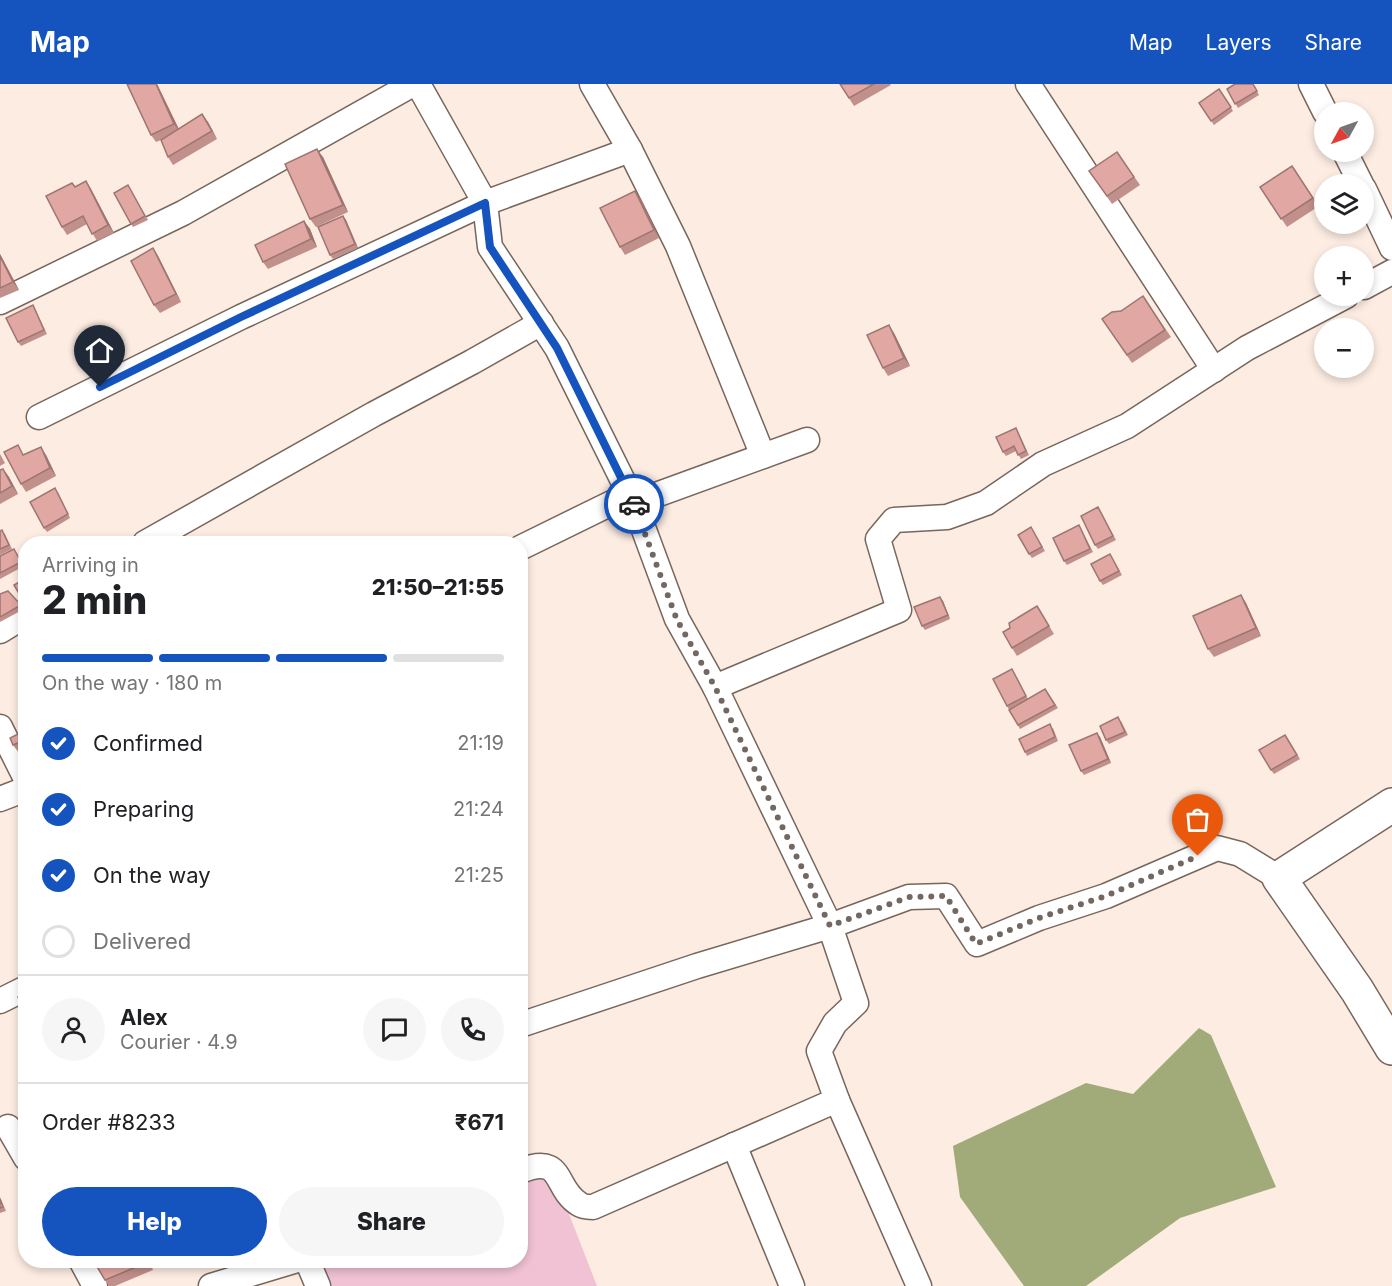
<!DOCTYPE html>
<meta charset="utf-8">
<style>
body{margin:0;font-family:Inter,sans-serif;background:#f6f6f6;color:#202124;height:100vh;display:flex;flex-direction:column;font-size:22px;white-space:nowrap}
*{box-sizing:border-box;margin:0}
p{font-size:20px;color:#757577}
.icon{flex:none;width:33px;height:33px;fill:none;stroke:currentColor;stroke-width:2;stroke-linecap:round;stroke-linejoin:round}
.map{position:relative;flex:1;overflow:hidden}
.drawer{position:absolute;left:18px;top:452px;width:510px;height:732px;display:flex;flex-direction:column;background:#fff;border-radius:24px;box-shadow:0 3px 9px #0003}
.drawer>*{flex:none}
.needle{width:39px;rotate:230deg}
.controls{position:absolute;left:1314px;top:18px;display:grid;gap:12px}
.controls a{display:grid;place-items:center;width:60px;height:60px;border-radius:50%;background:#fff;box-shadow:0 3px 9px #0003;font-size:30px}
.pin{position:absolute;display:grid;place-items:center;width:51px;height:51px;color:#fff;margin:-62px -26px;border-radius:50% 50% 50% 0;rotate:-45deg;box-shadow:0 0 6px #0007}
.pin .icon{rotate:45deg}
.courier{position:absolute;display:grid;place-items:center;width:60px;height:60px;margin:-30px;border:4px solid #1554bf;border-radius:50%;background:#fff;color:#222;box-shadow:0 2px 8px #0007}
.overview em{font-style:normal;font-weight:800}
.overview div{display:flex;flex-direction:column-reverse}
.overview{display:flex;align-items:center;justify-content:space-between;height:102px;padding:0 24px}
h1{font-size:39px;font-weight:800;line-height:45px}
.bar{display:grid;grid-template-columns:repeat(4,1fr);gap:9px 6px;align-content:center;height:72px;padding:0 24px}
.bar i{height:8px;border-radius:4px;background:#e0e0e0}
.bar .selected{background:#1554bf}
.bar p{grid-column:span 4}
.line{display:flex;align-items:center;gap:15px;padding:0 24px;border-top:2px solid #e0e0e0}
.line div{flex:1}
.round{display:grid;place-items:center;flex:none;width:63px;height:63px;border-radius:32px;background:#f6f6f6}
ol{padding:0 24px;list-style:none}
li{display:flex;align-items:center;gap:18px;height:66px}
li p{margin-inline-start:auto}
li .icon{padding:6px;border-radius:50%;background:#1554bf;color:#fff;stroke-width:4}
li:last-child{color:#757577}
li i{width:33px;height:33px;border:3px solid #e0e0e0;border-radius:50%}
.button{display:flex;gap:12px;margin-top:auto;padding:12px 24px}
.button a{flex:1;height:69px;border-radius:36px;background:#1554bf;color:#fff;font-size:24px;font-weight:800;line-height:69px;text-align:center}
.button a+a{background:#f6f6f6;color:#202124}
header{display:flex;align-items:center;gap:36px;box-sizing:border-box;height:84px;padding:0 30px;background:#1554bf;color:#fff}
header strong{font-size:28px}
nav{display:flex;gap:33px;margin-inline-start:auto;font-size:21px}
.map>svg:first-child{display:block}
.green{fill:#f0c2d4}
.water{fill:#a1ab79}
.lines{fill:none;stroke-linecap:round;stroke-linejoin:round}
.street-casing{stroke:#77665b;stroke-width:27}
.secondary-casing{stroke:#77665b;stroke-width:36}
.street{stroke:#fff;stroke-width:24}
.secondary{stroke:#fff;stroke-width:33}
.wall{fill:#c2908b}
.shaded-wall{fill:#9e7571}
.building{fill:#e1a7a2;stroke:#9e7571;stroke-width:1.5}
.done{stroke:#726861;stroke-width:6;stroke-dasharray:0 10.8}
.route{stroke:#1554bf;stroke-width:8}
</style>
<header>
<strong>Map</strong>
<nav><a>Map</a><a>Layers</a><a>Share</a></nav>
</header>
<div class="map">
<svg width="1392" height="1202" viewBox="0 0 1392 1202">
<rect width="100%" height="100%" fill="#fcece2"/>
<polygon class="green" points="552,1086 597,1202 331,1202 321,1178 325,1176 520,1176 521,1099"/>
<polygon class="water" points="1199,944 1211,951 1276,1103 1180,1134 1086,1202 1024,1202 960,1113 953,1062 1086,999 1133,1010"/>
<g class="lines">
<defs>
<g id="street">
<polyline points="418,0 485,119 490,163 557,264 634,419 677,535 715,603 830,842 697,882 520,941"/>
<polyline points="592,0 630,66 678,162 763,372"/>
<polyline points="1028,0 1214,286"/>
<polyline points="1311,0 1325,28"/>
<polyline points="1345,68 1361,100"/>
<polyline points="1364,105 1392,164"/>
<polyline points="1364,203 1392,188"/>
<polyline points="0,218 183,129 413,0"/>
<polyline points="39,333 241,233 485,119 630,66"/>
<polyline points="634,419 807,356"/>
<polyline points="145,459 374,330 472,278 541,239"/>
<polyline points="520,464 630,410"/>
<polyline points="0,547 26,531"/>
<polyline points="715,603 899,526 878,455 894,436 947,433 986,419 1043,380 1127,342 1247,264 1346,212"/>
<polyline points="0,643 26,695"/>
<polyline points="0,715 26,705"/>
<polyline points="0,917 26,904"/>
<polyline points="837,1016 919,1202"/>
<polyline points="8,1043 26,1074"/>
<polyline points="734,1061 792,1202"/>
<path d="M 520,1087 C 565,1069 553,1104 579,1120 C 583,1123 589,1123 593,1123 L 837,1016 L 819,967 L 835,939 L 856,919 L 830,842 L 909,813 L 946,812 L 977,860 L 1039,834 L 1106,812 L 1217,764 L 1240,770 L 1279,794"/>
<polyline points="81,1176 95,1202"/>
<polyline points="307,1176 318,1202"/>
<polyline points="211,1202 297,1176"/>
</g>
<polyline id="secondary" points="1392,721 1279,794 1357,906 1392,964"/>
</defs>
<use href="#street" class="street-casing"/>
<use href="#secondary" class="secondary-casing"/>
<use href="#street" class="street"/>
<use href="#secondary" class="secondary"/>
</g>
<g class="wall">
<polygon points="127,0 157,0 179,45 208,38 217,55 173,81 168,73 161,56 156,58 151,51"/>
<polygon points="840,0 890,0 891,1 854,22"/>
<polygon points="1253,0 1259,11 1238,24 1227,5"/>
<polygon points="1219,5 1233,27 1214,41 1199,19"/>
<polygon points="1117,68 1140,101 1112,120 1089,87"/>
<polygon points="323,73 348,128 316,143 310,135"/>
<polygon points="1292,82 1319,122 1287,143 1260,103"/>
<polygon points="86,97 91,105 114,149 97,157 87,140 67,151 62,143 72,99 75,103"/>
<polygon points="128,101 148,136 133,143 131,140"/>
<polygon points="635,107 641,115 659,154 625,171 620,163"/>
<polygon points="343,132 346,136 358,164 333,175 330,171"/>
<polygon points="304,137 310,145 317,163 268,185 263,178"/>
<polygon points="153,164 158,172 181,218 160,229 154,221"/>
<polygon points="0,170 19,206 0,214"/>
<polygon points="1143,212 1171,253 1132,279 1102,235 1121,227"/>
<polygon points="33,221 47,250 21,262 18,258"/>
<polygon points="894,249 910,282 888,292 883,284"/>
<polygon points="1018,348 1029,371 1021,375 1016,367 1006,372 1003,368"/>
<polygon points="0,370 5,379 0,382"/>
<polygon points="24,371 46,371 56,392 26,408 21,400"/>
<polygon points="3,385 9,393 18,410 0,420 0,386"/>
<polygon points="58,408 70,434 47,448 44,444"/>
<polygon points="1098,423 1116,456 1098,465 1095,461"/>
<polygon points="1079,441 1093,468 1067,481 1064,477"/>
<polygon points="0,447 5,450 12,465 0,471"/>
<polygon points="1033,447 1045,467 1032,474 1029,470"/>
<polygon points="14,465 24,482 0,495 0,472"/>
<polygon points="1110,470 1122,491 1103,501 1100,497"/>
<polygon points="26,494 26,516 24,517 14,501"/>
<polygon points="0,510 21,521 24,525 0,538"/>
<polygon points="1241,511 1246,519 1261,552 1214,573 1208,565"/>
<polygon points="943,517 950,535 925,546 922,542"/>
<polygon points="1037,522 1054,550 1017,572 1012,564 1010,544"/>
<polygon points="1012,585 1028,615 1045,605 1058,624 1020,645 1007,622"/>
<polygon points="1121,637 1128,651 1109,660 1106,656"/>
<polygon points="1053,644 1058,657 1027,672 1025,668"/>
<polygon points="26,646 24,667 19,669 13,661"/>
<polygon points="1285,651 1300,675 1274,690 1271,686"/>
<polygon points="1100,653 1111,679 1084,691 1081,687"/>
<polygon points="0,1113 6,1127 0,1129"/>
<polygon points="149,1176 153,1186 115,1202 109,1202 105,1196"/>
</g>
<g class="shaded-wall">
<polygon points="156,0 157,0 180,48 174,40"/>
<polygon points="202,30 208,38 217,55 212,47"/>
<polygon points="317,65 323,73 348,128 343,121"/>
<polygon points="86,97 91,105 114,149 108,141"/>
<polygon points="635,107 641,115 659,154 654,146"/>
<polygon points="343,132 346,136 358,164 355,160"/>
<polygon points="304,137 310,145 317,163 311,155"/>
<polygon points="153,164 158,172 181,218 176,210"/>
<polygon points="0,170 19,206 13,198 0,172"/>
<polygon points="889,241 894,249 910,282 904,274"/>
<polygon points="41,363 46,371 56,392 50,384"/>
<polygon points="3,385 9,393 18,410 12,402"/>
<polygon points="1241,511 1246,519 1261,552 1256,544"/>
<polygon points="940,513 943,517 950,535 948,531"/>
<polygon points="1097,649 1100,653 1111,679 1108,675"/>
</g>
<g class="building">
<polygon points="127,0 156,0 174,40 151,51"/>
<polygon points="840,0 874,0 849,14"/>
<polygon points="1235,0 1253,0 1257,7 1235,20 1227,5"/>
<polygon points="1219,5 1231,23 1211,37 1199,19"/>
<polygon points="202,30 212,47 168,73 161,56"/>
<polygon points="317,65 343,121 310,135 285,80"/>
<polygon points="1117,68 1134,93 1107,112 1089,87"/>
<polygon points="1292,82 1313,114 1281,135 1260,103"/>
<polygon points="86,97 108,141 92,150 83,132 62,143 46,112 72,99 75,103"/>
<polygon points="128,101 145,132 131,140 114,109"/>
<polygon points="635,107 654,146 620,163 600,124"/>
<polygon points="343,132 355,160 330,171 318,143"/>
<polygon points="304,137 311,155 263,178 255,161"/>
<polygon points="153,164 176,210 154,221 131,177"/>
<polygon points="0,172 13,198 0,204"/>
<polygon points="1143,212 1165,246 1127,271 1102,235 1112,228 1121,227"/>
<polygon points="33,221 44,246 18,258 6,234"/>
<polygon points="889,241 904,274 883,284 867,251"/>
<polygon points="1016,344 1026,367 1018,371 1014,362 1003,368 996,353"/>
<polygon points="18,361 23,371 41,363 50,384 21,400 4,368"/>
<polygon points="3,385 12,402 0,409 0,386"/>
<polygon points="55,404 68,430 44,444 30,418"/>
<polygon points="1098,423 1113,452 1095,461 1081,432"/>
<polygon points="1079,441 1090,465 1064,477 1053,454"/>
<polygon points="1031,443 1042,463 1029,470 1018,451"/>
<polygon points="2,446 9,461 0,465 0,447"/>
<polygon points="14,465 21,478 0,489 0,472"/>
<polygon points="1110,470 1119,487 1100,497 1091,480"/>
<polygon points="26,494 26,510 21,513 14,501"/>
<polygon points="8,507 21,521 0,533 0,510"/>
<polygon points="1241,511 1256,544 1208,565 1193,532"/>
<polygon points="940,513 948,531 922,542 914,523"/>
<polygon points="1037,522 1049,542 1012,564 1003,548 1010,544 1009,539"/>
<polygon points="1012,585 1026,612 1007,622 993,595"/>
<polygon points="1045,605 1055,621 1018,641 1009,626"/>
<polygon points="1118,633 1125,648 1106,656 1100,642"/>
<polygon points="1050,640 1055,653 1025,668 1019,655"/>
<polygon points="26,646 26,670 20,658 13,661 10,654"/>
<polygon points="1097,649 1108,675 1081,687 1069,661"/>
<polygon points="1285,651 1297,671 1271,686 1259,666"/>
<polygon points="26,910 26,932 18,913"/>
<polygon points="0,1115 3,1123 0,1124"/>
<polygon points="93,1176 147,1176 148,1178 105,1196"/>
</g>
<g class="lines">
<polyline class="done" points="634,420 677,536 715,603 830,842 909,813 946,812 976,860 1039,834 1106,812 1198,772"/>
<polyline class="route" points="100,303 241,233 485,119 490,163 557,264 634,420"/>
</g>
</svg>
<div class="controls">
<a><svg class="needle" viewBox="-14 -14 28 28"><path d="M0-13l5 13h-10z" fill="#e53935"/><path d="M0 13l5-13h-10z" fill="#757577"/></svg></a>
<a><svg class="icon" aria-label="layers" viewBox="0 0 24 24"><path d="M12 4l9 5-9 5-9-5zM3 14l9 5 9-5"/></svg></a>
<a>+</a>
<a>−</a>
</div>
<div class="pin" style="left:1198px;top:772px;background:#ea580c"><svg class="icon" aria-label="bag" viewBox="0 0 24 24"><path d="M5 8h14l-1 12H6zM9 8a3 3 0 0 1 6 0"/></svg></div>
<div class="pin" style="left:100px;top:303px;background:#1f2937"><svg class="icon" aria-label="home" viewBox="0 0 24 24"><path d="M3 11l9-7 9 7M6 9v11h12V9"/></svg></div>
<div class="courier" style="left:634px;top:420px"><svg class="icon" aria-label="car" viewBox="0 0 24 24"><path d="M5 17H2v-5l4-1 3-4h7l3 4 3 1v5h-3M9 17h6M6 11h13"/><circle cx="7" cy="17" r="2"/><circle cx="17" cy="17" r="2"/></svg></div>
<section class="drawer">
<div class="overview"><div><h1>2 min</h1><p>Arriving in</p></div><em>21:50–21:55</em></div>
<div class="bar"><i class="selected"></i><i class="selected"></i><i class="selected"></i><i></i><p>On the way · 180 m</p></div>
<ol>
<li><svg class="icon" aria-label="check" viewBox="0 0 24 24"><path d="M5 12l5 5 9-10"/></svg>Confirmed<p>21:19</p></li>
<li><svg class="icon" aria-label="check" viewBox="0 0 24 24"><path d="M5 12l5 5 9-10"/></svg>Preparing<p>21:24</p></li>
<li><svg class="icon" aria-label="check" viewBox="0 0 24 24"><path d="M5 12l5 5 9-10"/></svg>On the way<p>21:25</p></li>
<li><i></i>Delivered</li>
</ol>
<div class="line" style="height:108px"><a class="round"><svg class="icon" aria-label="person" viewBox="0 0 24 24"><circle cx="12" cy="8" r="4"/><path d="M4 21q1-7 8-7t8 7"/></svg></a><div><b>Alex</b><p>Courier · 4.9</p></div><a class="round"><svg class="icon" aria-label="chat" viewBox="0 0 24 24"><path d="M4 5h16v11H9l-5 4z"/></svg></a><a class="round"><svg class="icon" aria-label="phone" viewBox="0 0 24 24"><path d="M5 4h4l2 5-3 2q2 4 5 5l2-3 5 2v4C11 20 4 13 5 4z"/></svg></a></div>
<div class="line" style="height:78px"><div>Order #8233</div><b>₹671</b></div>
<div class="button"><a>Help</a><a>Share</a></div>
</section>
</div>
